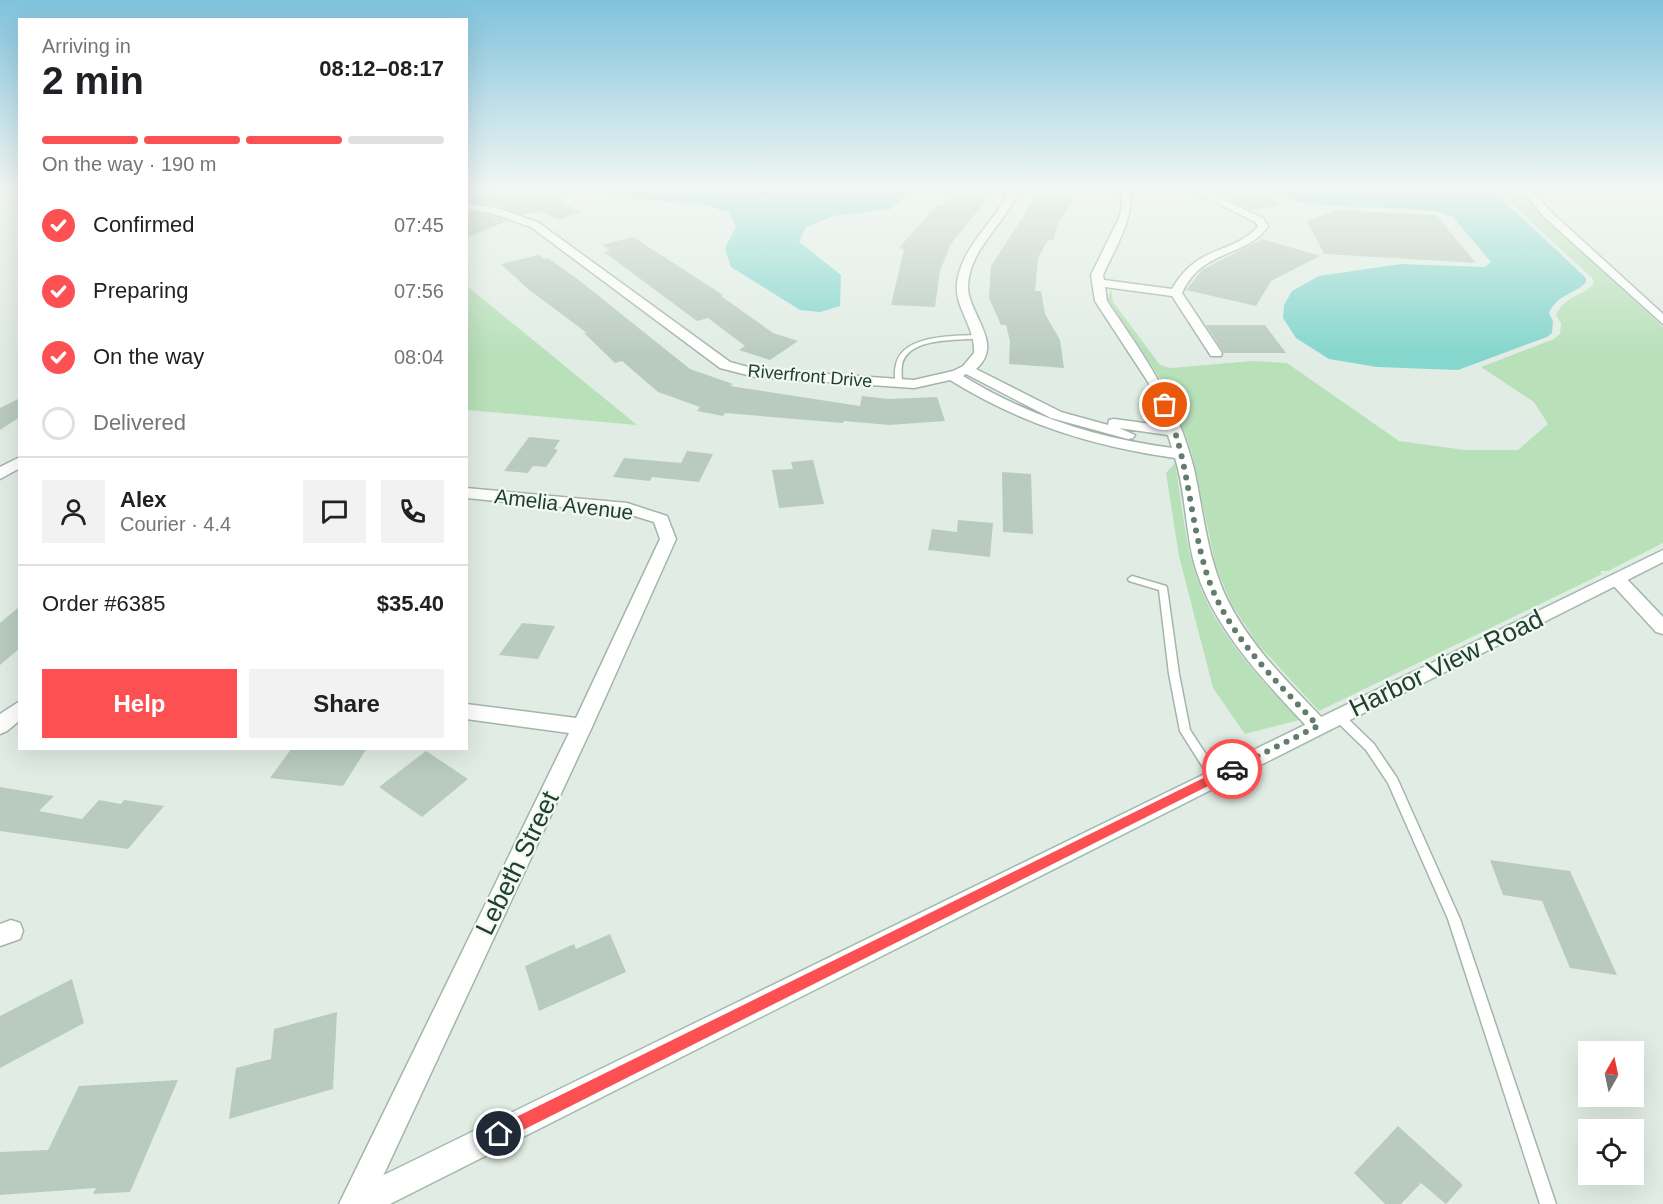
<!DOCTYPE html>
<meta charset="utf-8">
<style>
body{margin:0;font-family:Helvetica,sans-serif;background:#f2f2f2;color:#202124;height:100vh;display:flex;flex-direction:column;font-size:22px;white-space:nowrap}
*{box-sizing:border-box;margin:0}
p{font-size:20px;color:#757577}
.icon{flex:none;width:33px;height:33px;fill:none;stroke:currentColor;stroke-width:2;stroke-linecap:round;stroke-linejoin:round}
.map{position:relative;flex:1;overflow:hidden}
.sheet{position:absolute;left:18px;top:18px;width:450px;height:732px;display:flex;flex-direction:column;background:#fff;border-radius:0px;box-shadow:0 6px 24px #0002}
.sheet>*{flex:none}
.needle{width:39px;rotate:9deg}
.controls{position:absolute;left:1578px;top:1041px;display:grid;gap:12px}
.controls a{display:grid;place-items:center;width:66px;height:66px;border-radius:0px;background:#fff;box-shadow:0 6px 24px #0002;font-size:30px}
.pin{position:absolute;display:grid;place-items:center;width:51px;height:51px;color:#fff;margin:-26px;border:3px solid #fff;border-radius:50%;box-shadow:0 2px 6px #0007}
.courier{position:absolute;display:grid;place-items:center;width:60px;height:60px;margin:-30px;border:4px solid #fc5052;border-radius:50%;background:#fff;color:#222;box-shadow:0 2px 8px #0007}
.summary em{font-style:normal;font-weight:800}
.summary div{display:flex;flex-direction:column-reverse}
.summary{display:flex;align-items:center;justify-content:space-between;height:102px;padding:0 24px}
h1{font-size:39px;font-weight:800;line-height:45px}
.bar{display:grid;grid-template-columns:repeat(4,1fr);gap:9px 6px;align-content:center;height:72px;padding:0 24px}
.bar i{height:8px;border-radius:4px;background:#e0e0e0}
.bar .active{background:#fc5052}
.bar p{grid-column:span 4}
.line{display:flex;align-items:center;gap:15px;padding:0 24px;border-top:2px solid #e0e0e0}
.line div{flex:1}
.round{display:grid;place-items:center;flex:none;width:63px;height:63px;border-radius:0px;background:#f2f2f2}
ol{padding:0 24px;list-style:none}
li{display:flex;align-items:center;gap:18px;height:66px}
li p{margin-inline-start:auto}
li .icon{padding:6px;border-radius:50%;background:#fc5052;color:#fff;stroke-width:4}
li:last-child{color:#757577}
li i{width:33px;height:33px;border:3px solid #e0e0e0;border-radius:50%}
.action{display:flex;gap:12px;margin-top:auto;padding:12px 24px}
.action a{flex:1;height:69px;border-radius:0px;background:#fc5052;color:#fff;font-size:24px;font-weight:800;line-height:69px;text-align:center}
.action a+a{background:#f2f2f2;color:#202124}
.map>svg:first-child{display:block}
.green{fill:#b8e0b9}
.water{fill:#85d6cd}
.building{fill:#b9cbbf}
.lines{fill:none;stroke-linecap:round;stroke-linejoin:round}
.service-casing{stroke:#a3b5aa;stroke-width:3}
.minor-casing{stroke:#a3b5aa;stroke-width:3}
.secondary-casing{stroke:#a1bcac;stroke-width:3}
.service{fill:#fff;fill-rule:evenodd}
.minor{fill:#fff;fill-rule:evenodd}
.secondary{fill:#fff;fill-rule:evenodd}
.route{fill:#fc5052}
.done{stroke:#647c6e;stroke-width:6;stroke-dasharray:0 10.8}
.labels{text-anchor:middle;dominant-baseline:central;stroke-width:4.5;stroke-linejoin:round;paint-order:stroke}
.far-street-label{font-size:18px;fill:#203f2e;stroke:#f2f9f3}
.street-label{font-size:21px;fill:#203f2e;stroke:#f2f9f3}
.near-street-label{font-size:26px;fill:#203f2e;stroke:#f2f9f3}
</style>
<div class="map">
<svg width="1663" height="1204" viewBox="0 0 1663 1204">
<rect width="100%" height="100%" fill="#e1ede4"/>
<g class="green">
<path d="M 1494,187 L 1519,187 L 1540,213 L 1663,327 L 1663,543 L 1608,571 L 1600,571 L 1602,574 L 1319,711 L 1256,642 L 1231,603 L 1216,567 L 1191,450 L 1170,394 L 1108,299 L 1111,289 L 1113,302 L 1160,365 L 1170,368 L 1253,361 L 1287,363 L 1399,441 L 1465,450 L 1518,450 L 1548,424 L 1534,402 L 1481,367 L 1554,339 L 1560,334 L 1561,323 L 1556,315 C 1565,295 1584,296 1594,283 L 1592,278 Z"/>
<polygon points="466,286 467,286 637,425 467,410"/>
<path d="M 1175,463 C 1182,503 1185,547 1199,584 C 1220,638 1261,679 1299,720 L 1245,734 L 1213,688 L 1179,556 L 1166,473 Z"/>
</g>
<g class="water">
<polygon points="587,187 746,187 767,189 792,187 908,187 911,191 891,209 834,216 806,227 799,242 841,275 840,306 820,312 800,310 731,267 725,248 736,227 730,213 705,205 626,198"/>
<path d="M 1260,187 L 1489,187 L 1586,278 L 1586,282 C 1575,295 1558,293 1549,313 L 1553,321 L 1552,333 L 1547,337 L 1458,370 L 1377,367 L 1329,359 L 1296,338 L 1283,318 L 1284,305 L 1292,291 L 1319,276 L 1401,264 L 1485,267 L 1491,262 L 1453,217 L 1439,212 C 1388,203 1304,215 1260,187 Z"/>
</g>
<g class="building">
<polygon points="466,187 506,187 539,192 566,200 560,202 583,212 558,220 539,211 523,215 501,207 466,201"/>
<polygon points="957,187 997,187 951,244 940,271 935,307 891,305 904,249 899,248 937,205 943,206"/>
<polygon points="1037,187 1071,187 1072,203 1058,224 1053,240 1048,240 1038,258 1035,291 1041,291 1045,314 1060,340 1064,368 1009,364 1010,341 1006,325 1001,325 989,298 991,266 1032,203"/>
<polygon points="1245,187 1283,205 1251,210 1212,192"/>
<polygon points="1336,210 1436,215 1476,263 1324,254 1307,221"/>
<polygon points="466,211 493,216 507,221 466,238"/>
<polygon points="633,237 723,295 721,296 773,333 798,341 770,360 739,350 745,346 708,318 697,321 604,252 610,250 602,245"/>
<polygon points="1262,239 1320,256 1271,281 1256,306 1186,290 1202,270"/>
<polygon points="539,255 544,259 548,258 580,281 690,369 733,384 730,386 860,406 862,396 889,399 937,397 945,421 889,425 844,421 843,423 725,413 723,416 697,411 700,407 658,392 622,361 615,363 584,333 587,333 528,289 501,264"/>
<polygon points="1206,325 1265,325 1286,353 1224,353"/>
<polygon points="20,398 20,417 0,430 0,408"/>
<polygon points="529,437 560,440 554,449 558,450 546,467 533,466 528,473 504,471"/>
<polygon points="687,451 713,454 699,482 652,477 650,481 613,477 624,458 681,463"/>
<polygon points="813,460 824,504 779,508 772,470 793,469 791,462"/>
<polygon points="1002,472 1031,474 1033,534 1003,532"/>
<polygon points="958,520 993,523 990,557 928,550 932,529 957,532"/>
<polygon points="20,606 20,648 0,665 0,623"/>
<polygon points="522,623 555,626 538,659 499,655"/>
<polygon points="292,748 367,748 343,786 270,778"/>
<polygon points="426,751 468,779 422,817 379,787"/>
<polygon points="0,787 54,796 39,811 82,819 99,800 121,804 124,800 164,806 128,849 0,831"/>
<polygon points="1490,860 1570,871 1617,975 1570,968 1542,901 1503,895"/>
<polygon points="610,934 626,972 539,1011 525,966 574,944 576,949"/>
<polygon points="72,979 84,1023 0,1068 0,1016"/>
<polygon points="337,1012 333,1089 229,1119 236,1068 271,1059 274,1029"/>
<polygon points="178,1080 130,1192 93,1194 96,1188 0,1195 0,1152 48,1150 79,1086"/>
<polygon points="1398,1126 1463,1185 1446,1204 1421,1183 1401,1204 1385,1204 1354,1173"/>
</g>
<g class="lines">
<defs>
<g id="service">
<path d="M 979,335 L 981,336 L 981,338 C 959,341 908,336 902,365 C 901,371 902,378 902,384 L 899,386 L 896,384 C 895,378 894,371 896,365 C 902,334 955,336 979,335 Z"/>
<polygon points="1132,576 1166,586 1167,588 1179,674 1190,730 1219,774 1220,777 1219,780 1215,781 1211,780 1180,731 1169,674 1159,590 1129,581 1128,579"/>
<polygon points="1338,712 1342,713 1374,744 1397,778 1460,919 1556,1204 1540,1204 1448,919 1388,783 1366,750 1334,719 1333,716 1334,713"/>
</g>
<g id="minor">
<path d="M 1010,187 L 1019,187 C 1009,222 971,245 968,284 C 966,313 1006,343 976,369 L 1061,412 L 1108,425 L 1109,420 L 1114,419 L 1166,426 L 1148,382 L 1095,301 L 1091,275 L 1120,216 L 1122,205 L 1120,187 L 1129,187 C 1135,220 1116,245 1103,275 L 1104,280 L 1172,289 C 1198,243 1234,255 1258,226 L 1255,222 L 1185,187 L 1196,187 L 1263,218 L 1268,226 C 1247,258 1202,248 1182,293 L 1222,353 L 1221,356 L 1211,356 L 1172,296 L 1105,287 L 1107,301 C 1145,357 1178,403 1194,469 C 1204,514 1207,559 1228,601 C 1251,647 1290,684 1325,721 L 1328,726 L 1325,731 L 1318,734 L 1311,731 C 1268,685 1213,629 1195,566 C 1185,531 1186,493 1175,458 C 1094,447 1021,424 950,380 L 914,388 L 755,377 L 720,368 L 531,227 L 494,214 L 466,209 L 466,203 L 500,209 L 539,223 L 730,362 L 755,369 L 914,380 L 953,371 L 963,366 L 974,353 C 976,328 954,307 957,283 C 962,244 998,221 1010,187 ZM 966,374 L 1051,418 L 1128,439 L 1133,438 L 1135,435 L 1119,428 L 1168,435 L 1172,448 C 1096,438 1028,416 963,376 Z"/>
<polygon points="1521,187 1530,187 1551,212 1663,314 1663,324 1543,216"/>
<polygon points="20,457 20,468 0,479 0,467"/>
<polygon points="466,488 627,503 667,516 676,539 592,727 370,1204 339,1204 569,733 466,719 466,704 576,718 660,539 654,522 625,513 466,498"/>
<polygon points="1617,573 1623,575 1663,617 1663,634 1656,632 1611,583 1608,579"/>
<polygon points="20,701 20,720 7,731 0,734 0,714"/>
<polygon points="11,920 20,923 23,931 20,939 0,946 0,924"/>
</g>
<polygon id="secondary" points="1663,550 1663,562 390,1204 343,1204 347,1193"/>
</defs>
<use href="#service" class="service-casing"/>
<use href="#minor" class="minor-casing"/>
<use href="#secondary" class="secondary-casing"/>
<use href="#service" class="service"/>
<use href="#minor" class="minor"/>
<use href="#secondary" class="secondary"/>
</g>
<linearGradient id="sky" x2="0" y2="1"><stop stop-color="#80c2dd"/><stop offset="0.53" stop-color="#f2f7f3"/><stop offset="1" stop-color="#f2f7f3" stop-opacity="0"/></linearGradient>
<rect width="1663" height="355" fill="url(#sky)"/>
<polygon class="route" points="1232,764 1238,769 1236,772 505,1139 499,1142 494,1139 491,1134 494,1128"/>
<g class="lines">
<path class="done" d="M 1165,405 C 1188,457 1189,513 1205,568 C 1223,632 1275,679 1318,726 L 1232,769"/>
</g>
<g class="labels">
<g class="far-street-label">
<text transform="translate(810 376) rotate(5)">Riverfront Drive</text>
</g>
<g class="street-label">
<text transform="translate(564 504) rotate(7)">Amelia Avenue</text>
</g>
<g class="near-street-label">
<text transform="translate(1446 663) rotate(-26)">Harbor View Road</text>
<text transform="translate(517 863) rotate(-64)">Lebeth Street</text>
</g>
</g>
</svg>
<div class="controls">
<a><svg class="needle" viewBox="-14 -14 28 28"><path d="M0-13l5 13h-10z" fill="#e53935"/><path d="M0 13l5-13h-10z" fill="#757577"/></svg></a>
<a><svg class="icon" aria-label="locate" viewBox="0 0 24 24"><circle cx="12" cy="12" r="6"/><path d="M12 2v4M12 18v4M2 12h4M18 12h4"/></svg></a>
</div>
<div class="pin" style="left:1165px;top:405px;background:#ea580c"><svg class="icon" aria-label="bag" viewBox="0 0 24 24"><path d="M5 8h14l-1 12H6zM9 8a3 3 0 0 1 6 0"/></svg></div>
<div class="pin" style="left:499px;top:1134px;background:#1f2937"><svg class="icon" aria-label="home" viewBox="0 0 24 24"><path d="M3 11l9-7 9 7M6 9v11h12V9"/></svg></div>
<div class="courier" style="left:1232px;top:769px"><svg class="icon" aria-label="car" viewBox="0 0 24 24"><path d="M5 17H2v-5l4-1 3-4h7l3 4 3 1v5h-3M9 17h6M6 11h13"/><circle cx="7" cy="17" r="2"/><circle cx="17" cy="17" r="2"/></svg></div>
<section class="sheet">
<div class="summary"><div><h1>2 min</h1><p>Arriving in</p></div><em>08:12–08:17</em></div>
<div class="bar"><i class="active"></i><i class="active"></i><i class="active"></i><i></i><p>On the way · 190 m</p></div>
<ol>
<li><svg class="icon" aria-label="check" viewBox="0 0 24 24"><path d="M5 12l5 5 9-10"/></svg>Confirmed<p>07:45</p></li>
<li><svg class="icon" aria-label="check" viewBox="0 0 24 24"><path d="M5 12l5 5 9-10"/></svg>Preparing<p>07:56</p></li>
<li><svg class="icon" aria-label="check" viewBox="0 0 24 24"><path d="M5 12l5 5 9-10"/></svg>On the way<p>08:04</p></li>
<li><i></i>Delivered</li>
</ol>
<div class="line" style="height:108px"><a class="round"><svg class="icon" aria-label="person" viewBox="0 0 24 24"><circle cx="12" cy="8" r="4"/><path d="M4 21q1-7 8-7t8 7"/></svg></a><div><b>Alex</b><p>Courier · 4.4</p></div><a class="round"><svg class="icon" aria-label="chat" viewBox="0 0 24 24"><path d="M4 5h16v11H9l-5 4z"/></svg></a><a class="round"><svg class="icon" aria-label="phone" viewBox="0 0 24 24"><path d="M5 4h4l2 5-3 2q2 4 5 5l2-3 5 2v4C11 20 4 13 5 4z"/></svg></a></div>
<div class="line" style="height:78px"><div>Order #6385</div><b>$35.40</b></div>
<div class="action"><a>Help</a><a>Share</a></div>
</section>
</div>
